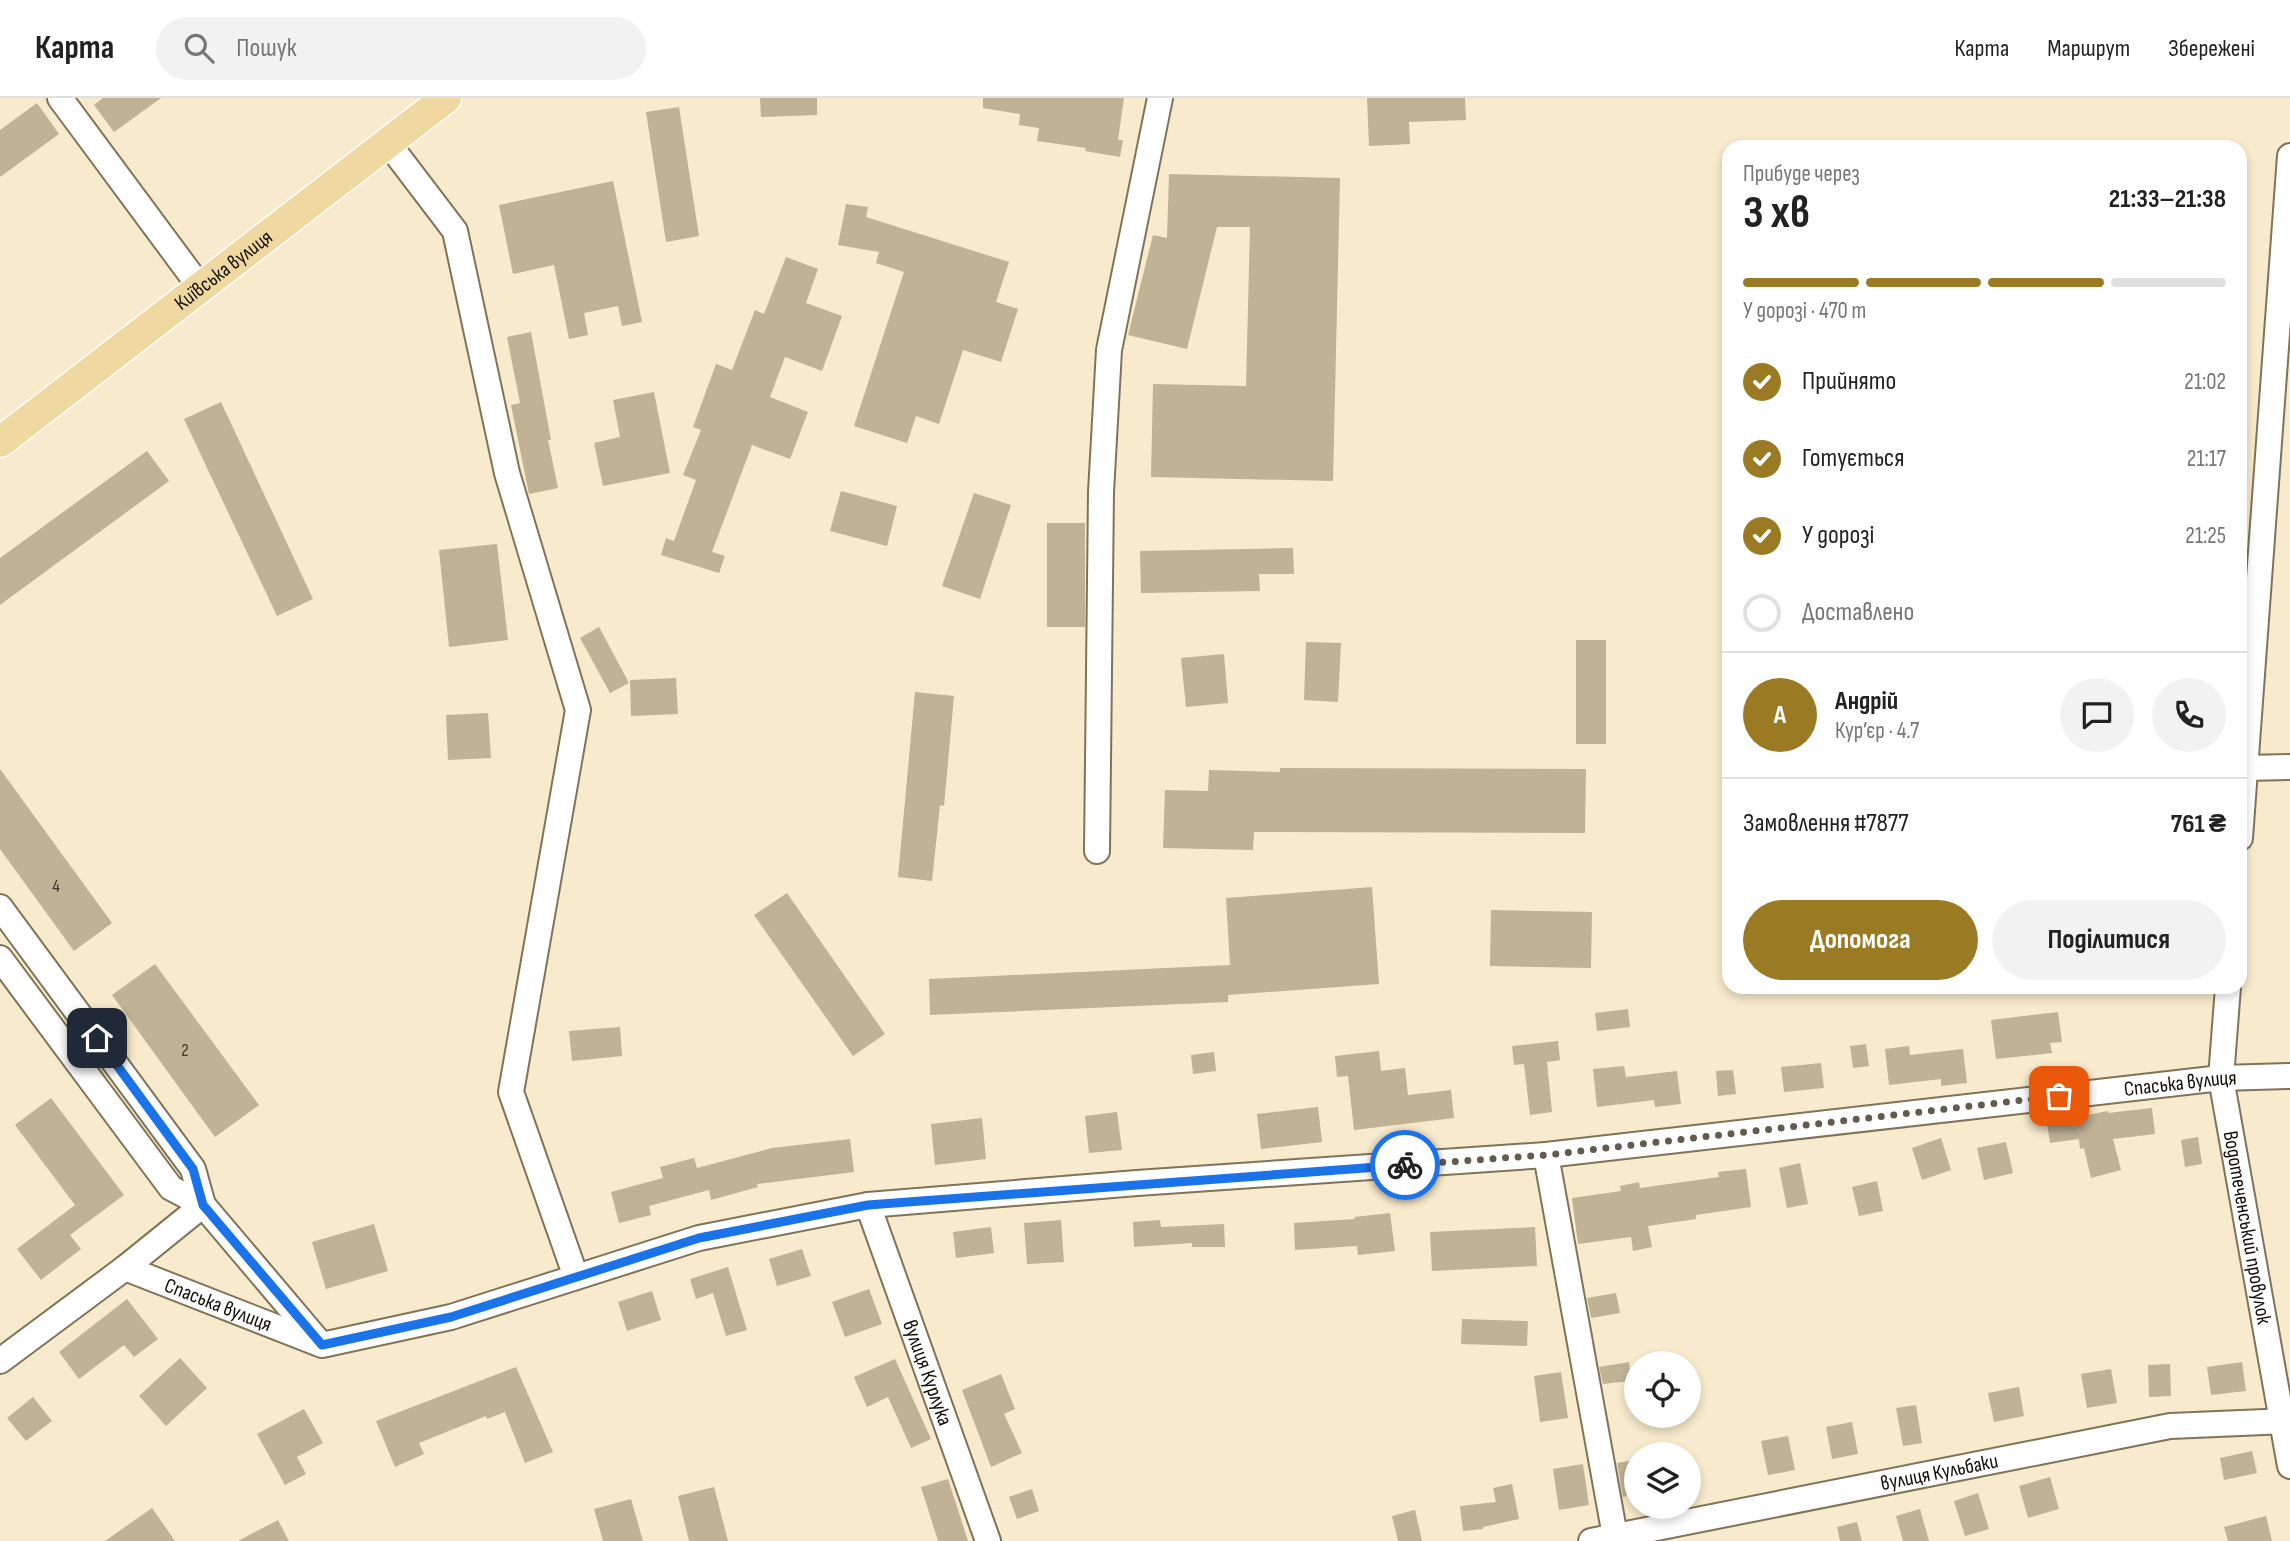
<!DOCTYPE html>
<html lang="uk">
<meta charset="utf-8">
<style>
body{margin:0;font-family:"Sofia Sans Condensed",sans-serif;background:#f2f2f2;color:#222;height:100vh;display:flex;flex-direction:column;font-size:26px;white-space:nowrap}
*{box-sizing:border-box;margin:0}
p{font-size:23px;color:#767676}
.icon{flex:none;width:38px;height:38px;fill:none;stroke:currentColor;stroke-width:2;stroke-linecap:round;stroke-linejoin:round}
.map{position:relative;flex:1;overflow:hidden}
.sheet{position:absolute;left:1722px;top:42px;width:525px;height:854px;display:flex;flex-direction:column;background:#fff;border-radius:21px;box-shadow:0 4px 10px #0003}
.sheet>*{flex:none}
.fabs{position:absolute;left:1624px;top:1253px;display:grid;gap:14px}
.fabs a{display:grid;place-items:center;width:77px;height:77px;border-radius:50%;background:#fff;box-shadow:0 4px 10px #0003;font-size:35px}
.pin{position:absolute;display:grid;place-items:center;width:60px;height:60px;color:#fff;margin:-30px;border-radius:14px;box-shadow:0 4px 10px #0006}
.courier{position:absolute;display:grid;place-items:center;width:70px;height:70px;margin:-35px;border:5px solid #1a73e8;border-radius:50%;background:#fff;color:#222;box-shadow:0 2px 9px #0007}
.overview em{font-style:normal;font-weight:700}
.overview div{display:flex;flex-direction:column-reverse}
.overview{display:flex;align-items:center;justify-content:space-between;height:119px;padding:0 21px}
h1{font-size:46px;font-weight:700;line-height:52px}
.bar{display:grid;grid-template-columns:repeat(4,1fr);gap:10px 7px;align-content:center;height:84px;padding:0 21px}
.bar i{height:9px;border-radius:5px;background:#e0e0e0}
.bar .active{background:#9b7a24}
.bar p{grid-column:span 4}
.line{display:flex;align-items:center;gap:18px;padding:0 21px;border-top:2px solid #e0e0e0}
.line div{flex:1}
.round{display:grid;place-items:center;flex:none;width:74px;height:74px;border-radius:37px;background:#f2f2f2}
ol{padding:0 21px;list-style:none}
li{display:flex;align-items:center;gap:21px;height:77px}
li p{margin-inline-start:auto}
li .icon{padding:7px;border-radius:50%;background:#9b7a24;color:#fff;stroke-width:4}
li:last-child{color:#767676}
li i{width:38px;height:38px;border:4px solid #e0e0e0;border-radius:50%}
.action{display:flex;gap:14px;margin-top:auto;padding:14px 21px}
.action a{flex:1;height:80px;border-radius:42px;background:#9b7a24;color:#fff;font-size:28px;font-weight:700;line-height:80px;text-align:center}
.action a+a{background:#f2f2f2;color:#222}
header{display:flex;align-items:center;gap:42px;box-sizing:border-box;height:98px;padding:0 35px;background:#fff;border-bottom:2px solid #e0e0e0}
header strong{font-size:33px}
nav{display:flex;gap:38px;margin-inline-start:auto;font-size:24px}
.search{width:490px;height:63px;background:#f2f2f2;display:flex;align-items:center;gap:18px;box-sizing:border-box;padding:0 24px;border-radius:38px;color:#767676;font-size:26px}
.map>svg:first-child{display:block}
.building{fill:#bfb295}
.lines{fill:none;stroke-linecap:round;stroke-linejoin:round}
.minor-casing{stroke:#807358;stroke-width:28}
.major-casing{stroke:#fff;stroke-width:33}
.minor{stroke:#fff;stroke-width:24}
.major{stroke:#f0d9a1;stroke-width:30}
.done{stroke:#635b4b;stroke-width:7;stroke-dasharray:0 12.6}
.route{stroke:#1a73e8;stroke-width:9}
.labels{text-anchor:middle;dominant-baseline:central;stroke-width:6;stroke-linejoin:round;paint-order:stroke}
.number-label{font-size:18px;fill:#3e3729}
.street-label{font-size:21px;fill:#130e05;stroke:#fff}
</style>
<header>
<strong>Карта</strong>
<div class="search"><svg class="icon" aria-label="search" viewBox="0 0 24 24"><circle cx="10" cy="10" r="6"/><path d="M15 15l6 6"/></svg>Пошук</div>
<nav><a>Карта</a><a>Маршрут</a><a>Збережені</a></nav>
</header>
<div class="map">
<svg width="2290" height="1443" viewBox="0 0 2290 1443">
<rect width="100%" height="100%" fill="#f8eacc"/>
<g class="building">
<polygon points="103,0 161,0 114,34 94,7"/>
<polygon points="760,0 817,0 817,17 761,19"/>
<polygon points="983,0 1124,0 1118,42 1123,42 1120,59 1085,53 1086,50 1037,43 1039,30 1019,27 1020,16 983,10"/>
<polygon points="1367,0 1465,0 1466,22 1409,24 1410,46 1369,48"/>
<polygon points="37,5 59,36 0,79 0,32"/>
<polygon points="679,9 699,138 666,144 646,14"/>
<polygon points="1169,76 1340,80 1333,383 1151,379 1153,286 1246,288 1250,129 1217,129 1187,251 1128,237 1153,137 1167,140"/>
<polygon points="613,83 642,224 622,228 618,208 584,215 588,237 569,241 554,167 513,176 499,107"/>
<polygon points="846,106 868,109 866,119 1009,164 996,204 1018,211 1001,264 963,252 939,326 916,318 907,345 854,328 904,174 876,165 879,154 838,147"/>
<polygon points="786,159 818,171 806,205 842,218 822,273 785,259 770,299 808,314 790,361 752,347 712,454 725,458 719,475 661,457 666,440 674,443 696,382 683,377 701,332 693,329 716,266 732,272 755,212 764,216"/>
<polygon points="531,234 551,342 548,342 558,390 529,396 511,307 520,305 507,239"/>
<polygon points="654,294 670,375 603,388 594,345 620,339 613,302"/>
<polygon points="221,304 313,501 277,518 184,321"/>
<polygon points="147,353 169,383 0,507 0,460"/>
<polygon points="841,393 897,408 887,448 830,433"/>
<polygon points="974,395 1011,407 980,501 942,488"/>
<rect x="1047" y="425" width="38" height="104"/>
<polygon points="497,446 508,542 449,549 439,452"/>
<polygon points="1293,450 1294,476 1259,476 1260,493 1141,495 1140,453"/>
<polygon points="599,529 629,585 610,595 580,540"/>
<rect x="1576" y="542" width="30" height="104"/>
<polygon points="1306,544 1341,545 1338,604 1304,602"/>
<polygon points="1224,556 1228,605 1186,609 1181,560"/>
<polygon points="676,580 678,616 631,618 630,582"/>
<polygon points="915,594 954,598 944,708 940,707 932,783 898,779"/>
<polygon points="488,615 491,660 448,662 446,617"/>
<polygon points="1280,670 1586,671 1585,735 1254,734 1253,752 1163,750 1165,692 1208,693 1209,672 1280,674"/>
<polygon points="0,671 112,825 74,853 0,751"/>
<polygon points="1372,789 1379,886 1228,897 1228,904 930,917 929,881 1230,867 1226,800"/>
<polygon points="787,795 885,936 853,958 754,817"/>
<polygon points="1491,812 1592,814 1591,870 1490,868"/>
<polygon points="155,866 259,1007 215,1039 112,897"/>
<polygon points="1628,911 1630,929 1597,933 1595,915"/>
<polygon points="2058,914 2062,944 2050,945 2052,955 1996,961 1991,922"/>
<polygon points="620,929 622,958 572,963 569,933"/>
<polygon points="1558,943 1560,962 1547,964 1552,1014 1530,1017 1524,966 1514,967 1512,948"/>
<polygon points="1866,946 1869,968 1853,970 1850,948"/>
<polygon points="1909,948 1910,957 1963,951 1967,985 1941,988 1941,981 1889,987 1885,951"/>
<polygon points="1379,953 1381,973 1405,970 1408,997 1451,992 1454,1020 1354,1032 1348,978 1337,979 1335,958"/>
<polygon points="1214,954 1216,973 1193,976 1191,957"/>
<polygon points="1821,965 1824,990 1784,994 1781,969"/>
<polygon points="1624,968 1626,979 1677,973 1681,1006 1655,1009 1654,1002 1597,1009 1593,971"/>
<polygon points="1733,972 1736,996 1718,998 1716,973"/>
<polygon points="51,1000 124,1097 70,1137 81,1151 41,1182 17,1151 75,1107 15,1027"/>
<polygon points="1318,1009 1322,1044 1261,1051 1257,1016"/>
<polygon points="2152,1010 2155,1036 2113,1041 2121,1072 2091,1080 2084,1050 2080,1051 2079,1041 2050,1045 2047,1025 2108,1013 2108,1015"/>
<polygon points="1117,1014 1122,1052 1089,1055 1085,1018"/>
<polygon points="982,1020 986,1061 935,1067 931,1026"/>
<polygon points="2198,1039 2202,1066 2185,1069 2181,1042"/>
<polygon points="1941,1040 1951,1072 1922,1082 1912,1050"/>
<polygon points="850,1041 854,1074 757,1086 758,1089 711,1102 709,1092 649,1108 651,1117 619,1125 611,1094 663,1080 660,1069 694,1060 697,1070 772,1050"/>
<polygon points="2006,1044 2013,1075 1984,1082 1977,1050"/>
<polygon points="1800,1065 1808,1106 1787,1110 1779,1070"/>
<polygon points="1746,1071 1751,1109 1696,1117 1696,1121 1648,1128 1652,1149 1633,1153 1631,1139 1578,1146 1572,1100 1621,1093 1620,1088 1639,1084 1640,1090 1719,1079 1718,1074"/>
<polygon points="1877,1083 1883,1113 1859,1118 1852,1089"/>
<polygon points="1390,1115 1395,1153 1358,1157 1357,1148 1295,1152 1294,1125 1355,1121 1354,1119"/>
<polygon points="1061,1122 1064,1164 1027,1166 1024,1125"/>
<polygon points="1160,1122 1161,1129 1224,1126 1225,1149 1192,1149 1192,1145 1134,1149 1133,1124"/>
<polygon points="374,1126 388,1173 326,1191 312,1144"/>
<polygon points="991,1129 994,1155 956,1160 953,1134"/>
<polygon points="1535,1129 1537,1168 1432,1173 1430,1134"/>
<polygon points="802,1151 811,1178 777,1188 769,1161"/>
<polygon points="728,1169 747,1232 726,1238 713,1195 696,1201 690,1181"/>
<polygon points="869,1191 882,1226 845,1239 832,1204"/>
<polygon points="652,1193 661,1222 627,1233 618,1204"/>
<polygon points="1616,1195 1620,1215 1591,1220 1587,1200"/>
<polygon points="127,1201 158,1241 134,1259 124,1247 79,1281 59,1254"/>
<polygon points="1462,1221 1528,1223 1527,1248 1461,1246"/>
<polygon points="180,1260 207,1290 166,1328 139,1298"/>
<polygon points="895,1261 931,1341 911,1350 888,1299 867,1309 854,1279"/>
<polygon points="1629,1264 1631,1283 1603,1286 1599,1269"/>
<polygon points="2242,1264 2246,1293 2211,1297 2207,1269"/>
<polygon points="2170,1266 2171,1298 2149,1299 2148,1267"/>
<polygon points="516,1269 553,1354 525,1365 505,1314 487,1321 486,1318 419,1345 424,1356 395,1369 376,1323"/>
<polygon points="2111,1271 2117,1305 2087,1310 2081,1276"/>
<polygon points="1561,1274 1568,1320 1540,1324 1534,1278"/>
<polygon points="1001,1276 1015,1311 1004,1316 1022,1355 991,1369 962,1292"/>
<polygon points="2019,1289 2024,1318 1994,1324 1988,1295"/>
<polygon points="33,1299 52,1323 26,1343 7,1320"/>
<polygon points="1916,1307 1922,1345 1903,1348 1896,1310"/>
<polygon points="304,1311 323,1345 297,1359 306,1376 285,1387 257,1336"/>
<polygon points="1852,1324 1858,1356 1832,1361 1826,1329"/>
<polygon points="1788,1338 1795,1372 1768,1377 1761,1343"/>
<polygon points="2252,1353 2257,1375 2224,1382 2220,1360"/>
<polygon points="1634,1362 1636,1396 1623,1399 1617,1365"/>
<polygon points="1583,1366 1589,1407 1559,1412 1553,1371"/>
<polygon points="2050,1379 2059,1411 2028,1420 2019,1388"/>
<polygon points="948,1381 968,1443 938,1443 921,1389"/>
<polygon points="1512,1386 1519,1421 1483,1429 1483,1431 1463,1433 1460,1408 1496,1404 1493,1390"/>
<polygon points="714,1389 728,1443 689,1443 678,1398"/>
<polygon points="1032,1391 1039,1413 1017,1421 1009,1399"/>
<polygon points="1978,1395 1989,1431 1965,1438 1954,1403"/>
<polygon points="631,1401 643,1443 603,1443 594,1411"/>
<polygon points="152,1410 175,1443 105,1443"/>
<polygon points="1920,1411 1929,1443 1903,1443 1896,1418"/>
<polygon points="1415,1412 1422,1443 1398,1443 1392,1418"/>
<polygon points="2266,1418 2272,1443 2228,1443 2224,1429"/>
<polygon points="278,1422 289,1443 238,1443"/>
<polygon points="1857,1424 1862,1443 1840,1443 1837,1429"/>
</g>
<g class="lines">
<defs>
<g id="minor">
<polyline points="60,0 200,189"/>
<polyline points="388,45 455,133 507,375 578,612 511,994 576,1179"/>
<polyline points="2246,670 2290,669"/>
<polyline points="2240,740 2290,58"/>
<polyline points="1097,753 1101,394 1109,252 1160,0"/>
<polyline points="0,809 193,1071 203,1107"/>
<polyline points="0,860 171,1090 203,1107 319,1244"/>
<path id="s1" d="M 2228,889 L 2221,980 L 2290,1368"/>
<polyline points="1546,1057 1615,1438"/>
<path id="s2" d="M 868,1107 L 988,1443"/>
<polyline points="125,1170 203,1107"/>
<path id="s3" d="M 0,1263 L 125,1170 L 322,1247 L 451,1219 L 699,1140 L 868,1107 L 1137,1085 L 1546,1057 L 2221,980 L 2290,978"/>
<path id="s4" d="M 1591,1443 L 2170,1328 L 2290,1323"/>
</g>
<g id="major">
<path id="s5" d="M 0,344 L 446,0"/>
</g>
</defs>
<use href="#minor" class="minor-casing"/>
<use href="#major" class="major-casing"/>
<use href="#minor" class="minor"/>
<use href="#major" class="major"/>
</g>
<g class="lines">
<polyline class="done" points="1405,1067 1546,1057 2059,998"/>
<polyline class="route" points="97,940 193,1071 203,1107 322,1247 451,1219 699,1140 868,1107 1405,1067"/>
</g>
<g class="labels">
<g class="number-label">
<text x="56" y="788">4</text>
<text x="185" y="952">2</text>
</g>
<g class="street-label">
<text stroke="none"><textPath href="#s5" startOffset="282">Київська вулиця</textPath></text>
<text stroke="none"><textPath href="#s3" startOffset="2250">Спаська вулиця</textPath></text>
<text stroke="none"><textPath href="#s1" startOffset="243">Водотеченський провулок</textPath></text>
<text stroke="none"><textPath href="#s3" startOffset="256">Спаська вулиця</textPath></text>
<text stroke="none"><textPath href="#s2" startOffset="178">вулиця Курлука</textPath></text>
<text stroke="none"><textPath href="#s4" startOffset="355">вулиця Кульбаки</textPath></text>
</g>
</g>
</svg>
<div class="fabs">
<a><svg class="icon" aria-label="locate" viewBox="0 0 24 24"><circle cx="12" cy="12" r="6"/><path d="M12 2v4M12 18v4M2 12h4M18 12h4"/></svg></a>
<a><svg class="icon" aria-label="layers" viewBox="0 0 24 24"><path d="M12 4l9 5-9 5-9-5zM3 14l9 5 9-5"/></svg></a>
</div>
<div class="pin" style="left:2059px;top:998px;background:#ea580c"><svg class="icon" aria-label="bag" viewBox="0 0 24 24"><path d="M5 8h14l-1 12H6zM9 8a3 3 0 0 1 6 0"/></svg></div>
<div class="pin" style="left:97px;top:940px;background:#1f2937"><svg class="icon" aria-label="home" viewBox="0 0 24 24"><path d="M3 11l9-7 9 7M6 9v11h12V9"/></svg></div>
<div class="courier" style="left:1405px;top:1067px"><svg class="icon" aria-label="bike" viewBox="0 0 24 24"><circle cx="6" cy="16" r="4"/><circle cx="18" cy="16" r="4"/><path d="M6 16l4-8h5l3 8M10 8l3 8H6M13 5h3"/></svg></div>
<section class="sheet">
<div class="overview"><div><h1>3 хв</h1><p>Прибуде через</p></div><em>21:33–21:38</em></div>
<div class="bar"><i class="active"></i><i class="active"></i><i class="active"></i><i></i><p>У дорозі · 470 m</p></div>
<ol>
<li><svg class="icon" aria-label="check" viewBox="0 0 24 24"><path d="M5 12l5 5 9-10"/></svg>Прийнято<p>21:02</p></li>
<li><svg class="icon" aria-label="check" viewBox="0 0 24 24"><path d="M5 12l5 5 9-10"/></svg>Готується<p>21:17</p></li>
<li><svg class="icon" aria-label="check" viewBox="0 0 24 24"><path d="M5 12l5 5 9-10"/></svg>У дорозі<p>21:25</p></li>
<li><i></i>Доставлено</li>
</ol>
<div class="line" style="height:126px"><b class="round" style="background:#9b7a24;color:#fff">А</b><div><b>Андрій</b><p>Кур’єр · 4.7</p></div><a class="round"><svg class="icon" aria-label="chat" viewBox="0 0 24 24"><path d="M4 5h16v11H9l-5 4z"/></svg></a><a class="round"><svg class="icon" aria-label="phone" viewBox="0 0 24 24"><path d="M5 4h4l2 5-3 2q2 4 5 5l2-3 5 2v4C11 20 4 13 5 4z"/></svg></a></div>
<div class="line" style="height:91px"><div>Замовлення #7877</div><b>761 ₴</b></div>
<div class="action"><a>Допомога</a><a>Поділитися</a></div>
</section>
</div>
